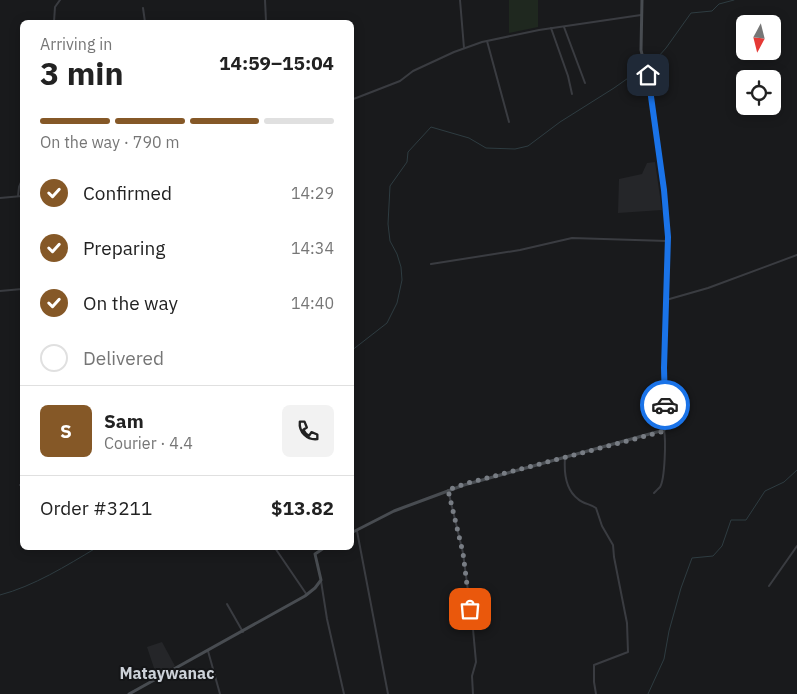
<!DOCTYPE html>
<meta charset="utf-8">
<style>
body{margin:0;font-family:"IBM Plex Sans",sans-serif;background:#f2f2f2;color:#222;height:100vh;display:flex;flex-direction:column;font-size:19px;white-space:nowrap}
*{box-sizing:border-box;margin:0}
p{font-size:16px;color:#767676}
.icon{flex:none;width:28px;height:28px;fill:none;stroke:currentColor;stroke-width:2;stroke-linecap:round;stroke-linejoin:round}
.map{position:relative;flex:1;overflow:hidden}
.details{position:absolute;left:20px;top:20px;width:334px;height:530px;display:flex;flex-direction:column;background:#fff;border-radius:8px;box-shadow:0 2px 12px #0003}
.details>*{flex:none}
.needle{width:32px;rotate:187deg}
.buttons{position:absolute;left:736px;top:15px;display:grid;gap:10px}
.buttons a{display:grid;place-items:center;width:45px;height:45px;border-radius:8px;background:#fff;box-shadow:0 2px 12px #0003;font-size:25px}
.pin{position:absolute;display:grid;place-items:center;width:42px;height:42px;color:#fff;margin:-21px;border-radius:10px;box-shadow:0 2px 8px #0006}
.courier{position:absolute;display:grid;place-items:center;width:50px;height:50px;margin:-25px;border:4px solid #1a73e8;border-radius:50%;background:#fff;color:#222;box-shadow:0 1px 6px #0007}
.summary em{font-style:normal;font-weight:700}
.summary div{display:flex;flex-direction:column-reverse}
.summary{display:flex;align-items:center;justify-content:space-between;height:85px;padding:0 20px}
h1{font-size:32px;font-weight:700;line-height:38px}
.bar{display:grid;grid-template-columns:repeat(4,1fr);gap:8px 5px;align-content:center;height:60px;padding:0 20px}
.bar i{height:6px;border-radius:4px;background:#e0e0e0}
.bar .current{background:#855827}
.bar p{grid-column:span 4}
.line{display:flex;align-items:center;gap:12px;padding:0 20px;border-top:1px solid #e0e0e0}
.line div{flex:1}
.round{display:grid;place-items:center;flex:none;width:52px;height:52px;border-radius:8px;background:#f2f2f2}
ol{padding:0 20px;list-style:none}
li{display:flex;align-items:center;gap:15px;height:55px}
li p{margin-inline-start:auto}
li .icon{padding:5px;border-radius:50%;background:#855827;color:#fff;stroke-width:4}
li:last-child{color:#767676}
li i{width:28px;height:28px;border:2px solid #e0e0e0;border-radius:50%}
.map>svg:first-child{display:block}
.built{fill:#252629}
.green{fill:#1f281f}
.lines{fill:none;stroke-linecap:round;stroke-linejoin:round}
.stream{stroke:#2e3c41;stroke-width:1}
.street{stroke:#3a3c41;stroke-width:2}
.secondary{stroke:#484c51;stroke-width:3}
.done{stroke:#787d84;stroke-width:5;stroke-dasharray:0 9}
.route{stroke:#1a73e8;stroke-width:6}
.labels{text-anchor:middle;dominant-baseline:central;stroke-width:4;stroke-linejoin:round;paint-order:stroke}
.quarter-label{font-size:16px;font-weight:bold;fill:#ccd1d8;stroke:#141517}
</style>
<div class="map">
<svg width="797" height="694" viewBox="0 0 797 694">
<rect width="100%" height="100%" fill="#191a1c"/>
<g class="built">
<polygon points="655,162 662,210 618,213 619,179 642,174 647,163"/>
<polygon points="162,642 175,666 157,677 147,647"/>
</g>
<polygon class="green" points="509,0 538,0 538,27 509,33"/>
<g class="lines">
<g class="stream">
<polyline points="351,351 387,323 397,303 402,280 401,267 397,254 390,241 388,224 390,186 407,162 408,152 431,127 469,138 486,148 515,149 528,146 560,122 614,88 658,57 666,48 691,13 712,11 719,4 734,0"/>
<path d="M 0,595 C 34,586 66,566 96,548"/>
<polyline points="648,694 664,659 669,631 681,588 692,558 713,556 722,546 731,520 746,520 765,491 784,482 797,470"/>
</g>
<g class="street">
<polyline points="265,0 266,21"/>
<polyline points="460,0 464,48"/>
<polyline points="143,8 145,22"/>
<polyline points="54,22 55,7 60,0"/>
<polyline points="564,27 585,83"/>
<polyline points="551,28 568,76 572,94"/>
<polyline points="487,41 509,122"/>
<polyline points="351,100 400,81 413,71 454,52 482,42 539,30 641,15"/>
<polyline points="18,196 19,187 22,180"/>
<polyline points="0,198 22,196"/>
<polyline points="431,264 520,250 572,238 667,241"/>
<polyline points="0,291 22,289"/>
<polyline points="666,300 708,288 797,255"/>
<path d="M 565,458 C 564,472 566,490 578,499 C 583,504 591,504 596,508 L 602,526 L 613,545 L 614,557 L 627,623 L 628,652 L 594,665 L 594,682 L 596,694"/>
<polyline points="20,485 22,485"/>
<polyline points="448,490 463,553 473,629 476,662 472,676 473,694"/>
<path d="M 654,493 C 654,493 659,488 660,487 C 665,479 666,440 664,430"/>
<polyline points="357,531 388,694"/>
<polyline points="275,548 307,595"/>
<polyline points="321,581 327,619 344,694"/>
<polyline points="769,586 797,546"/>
<polyline points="227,604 243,632"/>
<polyline points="208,651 220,694"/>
</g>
<g class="secondary">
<polyline points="351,533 394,511 464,485 664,430 666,426 664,368 667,237 664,190 652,97 641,50 642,0"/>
<polyline points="129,694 305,596 315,588 321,580 315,554 324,548"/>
</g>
</g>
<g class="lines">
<polyline class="done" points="470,609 463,553 448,490 464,484 661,432 664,430 666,426 665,405"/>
<polyline class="route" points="648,75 664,190 668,237 664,368 665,405"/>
</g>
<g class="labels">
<g class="quarter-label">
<text x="167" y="673">Mataywanac</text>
</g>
</g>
</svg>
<div class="buttons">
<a><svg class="needle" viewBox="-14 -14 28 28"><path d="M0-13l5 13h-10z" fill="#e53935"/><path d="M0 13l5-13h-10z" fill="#767676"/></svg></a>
<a><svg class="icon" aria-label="locate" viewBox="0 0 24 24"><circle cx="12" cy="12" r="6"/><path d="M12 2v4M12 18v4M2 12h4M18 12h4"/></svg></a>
</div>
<div class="pin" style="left:470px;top:609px;background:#ea580c"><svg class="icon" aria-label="bag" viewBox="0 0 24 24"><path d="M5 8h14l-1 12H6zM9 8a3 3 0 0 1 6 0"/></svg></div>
<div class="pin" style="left:648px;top:75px;background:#1f2937"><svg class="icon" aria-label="home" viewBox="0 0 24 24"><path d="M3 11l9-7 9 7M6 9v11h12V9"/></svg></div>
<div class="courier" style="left:665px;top:405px"><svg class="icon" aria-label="car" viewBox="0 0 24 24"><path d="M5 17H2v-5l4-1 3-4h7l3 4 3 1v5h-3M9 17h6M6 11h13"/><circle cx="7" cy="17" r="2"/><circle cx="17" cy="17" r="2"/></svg></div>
<section class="details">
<div class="summary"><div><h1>3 min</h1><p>Arriving in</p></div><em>14:59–15:04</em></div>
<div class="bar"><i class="current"></i><i class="current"></i><i class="current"></i><i></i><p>On the way · 790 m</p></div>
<ol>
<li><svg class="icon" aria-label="check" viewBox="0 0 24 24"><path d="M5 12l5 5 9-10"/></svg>Confirmed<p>14:29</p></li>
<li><svg class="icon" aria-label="check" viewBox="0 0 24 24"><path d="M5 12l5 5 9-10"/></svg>Preparing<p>14:34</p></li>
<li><svg class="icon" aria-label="check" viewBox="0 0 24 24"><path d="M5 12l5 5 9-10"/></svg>On the way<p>14:40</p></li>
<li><i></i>Delivered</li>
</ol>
<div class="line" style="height:90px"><b class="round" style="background:#855827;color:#fff">S</b><div><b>Sam</b><p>Courier · 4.4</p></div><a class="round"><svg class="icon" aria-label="phone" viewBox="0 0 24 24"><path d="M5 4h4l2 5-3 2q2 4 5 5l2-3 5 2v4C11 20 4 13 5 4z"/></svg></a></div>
<div class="line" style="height:65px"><div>Order #3211</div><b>$13.82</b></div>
</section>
</div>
